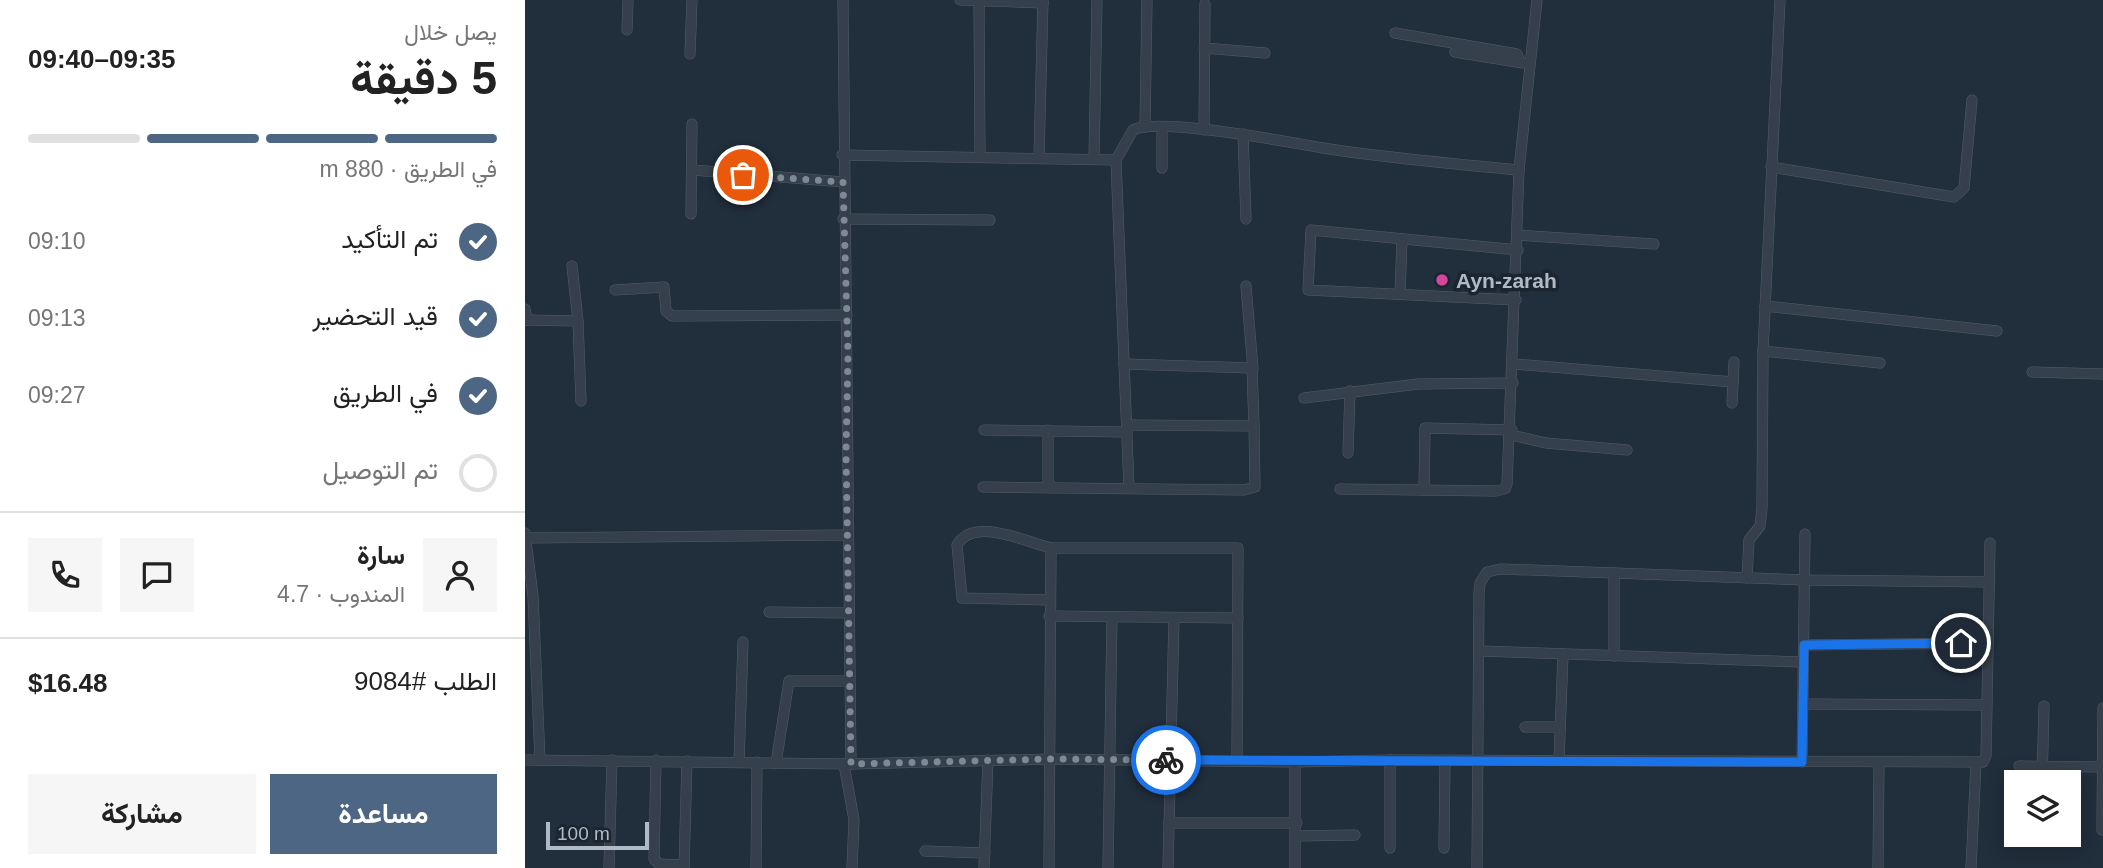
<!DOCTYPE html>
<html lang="ar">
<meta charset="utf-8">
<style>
body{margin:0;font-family:Arial,Vazirmatn,sans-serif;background:#f6f6f6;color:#222;direction:rtl;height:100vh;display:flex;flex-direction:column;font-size:26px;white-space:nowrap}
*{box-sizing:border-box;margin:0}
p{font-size:23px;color:#767676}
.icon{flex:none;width:38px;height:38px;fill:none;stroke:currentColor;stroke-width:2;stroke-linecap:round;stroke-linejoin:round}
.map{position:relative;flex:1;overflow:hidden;direction:ltr}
.details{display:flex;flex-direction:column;background:#fff;width:525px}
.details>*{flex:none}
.controls{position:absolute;left:1479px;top:770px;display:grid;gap:14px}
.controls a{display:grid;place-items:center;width:77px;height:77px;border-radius:0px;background:#fff;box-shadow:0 4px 18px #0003;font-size:35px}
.scale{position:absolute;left:21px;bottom:18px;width:103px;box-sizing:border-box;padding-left:7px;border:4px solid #b0bac7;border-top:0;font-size:19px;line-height:24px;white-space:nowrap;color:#b0bac7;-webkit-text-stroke:5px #1a2530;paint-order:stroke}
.pin{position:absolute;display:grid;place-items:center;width:60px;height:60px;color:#fff;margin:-30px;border:4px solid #fff;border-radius:50%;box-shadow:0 2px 7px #0007}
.courier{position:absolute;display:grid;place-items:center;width:70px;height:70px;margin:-35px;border:5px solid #1a73e8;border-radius:50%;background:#fff;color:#222;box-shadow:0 2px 9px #0007}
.summary em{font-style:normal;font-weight:700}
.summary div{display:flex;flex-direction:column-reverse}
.summary{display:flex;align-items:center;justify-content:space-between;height:119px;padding:0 28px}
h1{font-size:46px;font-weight:700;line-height:52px}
.bar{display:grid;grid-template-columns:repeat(4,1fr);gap:10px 7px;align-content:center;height:84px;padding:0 28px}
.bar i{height:9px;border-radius:5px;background:#e0e0e0}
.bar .active{background:#4d6684}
.bar p{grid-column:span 4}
.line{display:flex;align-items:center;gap:18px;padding:0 28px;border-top:2px solid #e0e0e0}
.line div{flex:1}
.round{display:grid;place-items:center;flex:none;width:74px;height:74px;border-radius:0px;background:#f6f6f6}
ol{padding:0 28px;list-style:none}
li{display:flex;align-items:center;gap:21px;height:77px}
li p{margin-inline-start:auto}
li .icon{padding:7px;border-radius:50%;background:#4d6684;color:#fff;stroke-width:4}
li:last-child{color:#767676}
li i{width:38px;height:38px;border:4px solid #e0e0e0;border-radius:50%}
.button{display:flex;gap:14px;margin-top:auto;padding:14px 28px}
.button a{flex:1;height:80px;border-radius:0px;background:#4d6684;color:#fff;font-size:28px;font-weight:700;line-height:80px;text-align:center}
.button a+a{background:#f6f6f6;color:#222}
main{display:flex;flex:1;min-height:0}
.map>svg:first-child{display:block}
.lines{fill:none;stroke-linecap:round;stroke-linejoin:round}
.minor-casing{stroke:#535d69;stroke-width:11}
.minor{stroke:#35404c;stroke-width:10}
.done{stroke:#7e8996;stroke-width:7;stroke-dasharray:0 12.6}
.route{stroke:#1a73e8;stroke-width:9}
.hotel-dot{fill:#d1479c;stroke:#1a2530;stroke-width:2.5}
.labels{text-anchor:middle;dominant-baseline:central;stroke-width:7;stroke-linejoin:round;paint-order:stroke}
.poi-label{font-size:21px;font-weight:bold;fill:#b0bac7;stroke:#1a2530;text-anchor:start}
</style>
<main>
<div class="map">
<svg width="1578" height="868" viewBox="0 0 1578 868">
<rect width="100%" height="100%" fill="#212e3b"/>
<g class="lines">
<defs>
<g id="minor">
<polyline points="435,0 518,3"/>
<polyline points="1255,0 1238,351 1355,363"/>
<polyline points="454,1 455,157"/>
<polyline points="102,30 103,0"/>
<polyline points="870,33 992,54 995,62"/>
<polyline points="679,48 740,53"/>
<polyline points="930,52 998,63"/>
<polyline points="165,54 167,0"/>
<polyline points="620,127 622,0"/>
<polyline points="637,128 637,168"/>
<polyline points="679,130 680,4"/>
<polyline points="718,134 721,219"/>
<polyline points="317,155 591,160"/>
<polyline points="514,158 518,0"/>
<polyline points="569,158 572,0"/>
<polyline points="1246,167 1429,197 1439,188 1447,100"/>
<polyline points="168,170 318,182"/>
<polyline points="166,214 167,124"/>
<polyline points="318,219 465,220"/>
<polyline points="993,235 1129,244"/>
<polyline points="721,286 728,369"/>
<polyline points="90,290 139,287 141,311 147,316 322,315"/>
<polyline points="875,294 877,239"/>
<polyline points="991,300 783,290 786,230 993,250"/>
<polyline points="1240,306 1472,331"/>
<polyline points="0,309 2,320"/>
<polyline points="0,320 53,321 47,266"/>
<polyline points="53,321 56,401"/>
<polyline points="599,364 727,368 729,426"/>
<polyline points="989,364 1208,382"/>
<polyline points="1507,372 1578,374"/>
<polyline points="779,398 893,384 988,383"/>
<polyline points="1207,403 1209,362"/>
<polyline points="459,430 602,432"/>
<polyline points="523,430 523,482 526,486"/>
<polyline points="986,435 1021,443 1102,450"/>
<polyline points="823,453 825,391"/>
<polyline points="458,487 719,490 730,487 729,426 602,425"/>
<path d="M 604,488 L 591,160 L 608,130 C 634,117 763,142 798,148 C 862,158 929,164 994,170"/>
<polyline points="815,489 971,491 980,489 982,484 994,170 1012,0"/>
<polyline points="899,490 900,428 987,430"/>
<polyline points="0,533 8,596 15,760"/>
<polyline points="1,538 322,535"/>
<polyline points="1222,578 1224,540 1235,526 1237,508 1238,351"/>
<path d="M 524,600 L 437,598 L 432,545 C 449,516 501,542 526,548"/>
<polyline points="244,612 322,613"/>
<polyline points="524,616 713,618"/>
<polyline points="1279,645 1462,643"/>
<polyline points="954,651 1278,662"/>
<polyline points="1089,656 1089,573"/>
<polyline points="1278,704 1460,705"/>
<polyline points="1000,727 1035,727"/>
<polyline points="0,760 326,764 318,0"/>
<polyline points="131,760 129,859 134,864 159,865"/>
<polyline points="1034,760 1038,654"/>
<polyline points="214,762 218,642"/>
<polyline points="1277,762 1280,534"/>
<polyline points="251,763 264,681 323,681"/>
<polyline points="319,764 329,820 327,868"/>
<polyline points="326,764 527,759 770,762 865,760 1458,762 1461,756 1465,543"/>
<polyline points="1494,766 1578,767"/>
<polyline points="1517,782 1519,706"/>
<polyline points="644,823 772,823"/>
<polyline points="1577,830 1578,708"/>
<polyline points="771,836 830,835"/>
<polyline points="865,848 865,760"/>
<polyline points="919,848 920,760"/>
<polyline points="400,851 460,853"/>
<polyline points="84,868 87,760"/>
<polyline points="159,868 162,761"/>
<polyline points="231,868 232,762"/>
<polyline points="459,868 463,760"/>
<polyline points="524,868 526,548 713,548 712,760"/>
<polyline points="583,868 587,617"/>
<polyline points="643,868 649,618"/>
<polyline points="770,868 770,762"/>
<polyline points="952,868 954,593 955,583 962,572 975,569 1280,580 1464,582"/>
<polyline points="1353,868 1354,763"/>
<polyline points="1446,868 1451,763"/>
</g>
</defs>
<use href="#minor" class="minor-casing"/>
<use href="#minor" class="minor"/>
</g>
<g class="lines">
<polyline class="done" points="218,175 318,182 323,355 321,452 326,764 527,759 641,760"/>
<polyline class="route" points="641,760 1277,762 1279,645 1436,643"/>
</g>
<circle class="hotel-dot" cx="917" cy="280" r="7"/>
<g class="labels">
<g class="poi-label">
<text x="931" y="280">Ayn-zarah</text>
</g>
</g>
</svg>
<div class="controls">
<a><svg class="icon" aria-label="layers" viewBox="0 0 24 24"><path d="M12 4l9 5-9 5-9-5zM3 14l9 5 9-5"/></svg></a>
</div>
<div class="scale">100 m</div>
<div class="pin" style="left:218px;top:175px;background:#ea580c"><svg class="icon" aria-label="bag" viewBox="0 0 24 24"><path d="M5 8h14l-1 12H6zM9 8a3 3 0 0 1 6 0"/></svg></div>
<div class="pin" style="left:1436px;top:643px;background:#1f2937"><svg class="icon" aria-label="home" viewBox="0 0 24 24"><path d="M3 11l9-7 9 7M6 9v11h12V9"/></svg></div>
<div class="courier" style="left:641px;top:760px"><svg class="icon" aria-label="bike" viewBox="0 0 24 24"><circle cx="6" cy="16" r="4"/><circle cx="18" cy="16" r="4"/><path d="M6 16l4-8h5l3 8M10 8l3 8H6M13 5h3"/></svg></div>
</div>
<section class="details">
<div class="summary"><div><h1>5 دقيقة</h1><p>يصل خلال</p></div><em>09:35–09:40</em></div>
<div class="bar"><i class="active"></i><i class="active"></i><i class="active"></i><i></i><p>في الطريق · 880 m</p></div>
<ol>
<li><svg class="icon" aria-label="check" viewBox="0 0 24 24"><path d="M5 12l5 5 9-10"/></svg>تم التأكيد<p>09:10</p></li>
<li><svg class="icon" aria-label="check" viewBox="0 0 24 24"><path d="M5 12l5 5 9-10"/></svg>قيد التحضير<p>09:13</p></li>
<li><svg class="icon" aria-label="check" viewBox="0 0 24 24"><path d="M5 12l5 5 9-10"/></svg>في الطريق<p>09:27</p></li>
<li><i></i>تم التوصيل</li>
</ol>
<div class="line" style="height:126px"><a class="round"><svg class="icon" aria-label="person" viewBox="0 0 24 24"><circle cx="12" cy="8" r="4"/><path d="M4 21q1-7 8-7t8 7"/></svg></a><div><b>سارة</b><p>المندوب · 4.7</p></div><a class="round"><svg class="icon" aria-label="chat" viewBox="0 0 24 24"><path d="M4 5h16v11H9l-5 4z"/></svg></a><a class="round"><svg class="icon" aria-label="phone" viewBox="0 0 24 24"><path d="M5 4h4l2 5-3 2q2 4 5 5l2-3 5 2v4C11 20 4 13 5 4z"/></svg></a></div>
<div class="line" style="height:91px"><div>الطلب #9084</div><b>$16.48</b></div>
<div class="button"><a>مساعدة</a><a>مشاركة</a></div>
</section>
</main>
